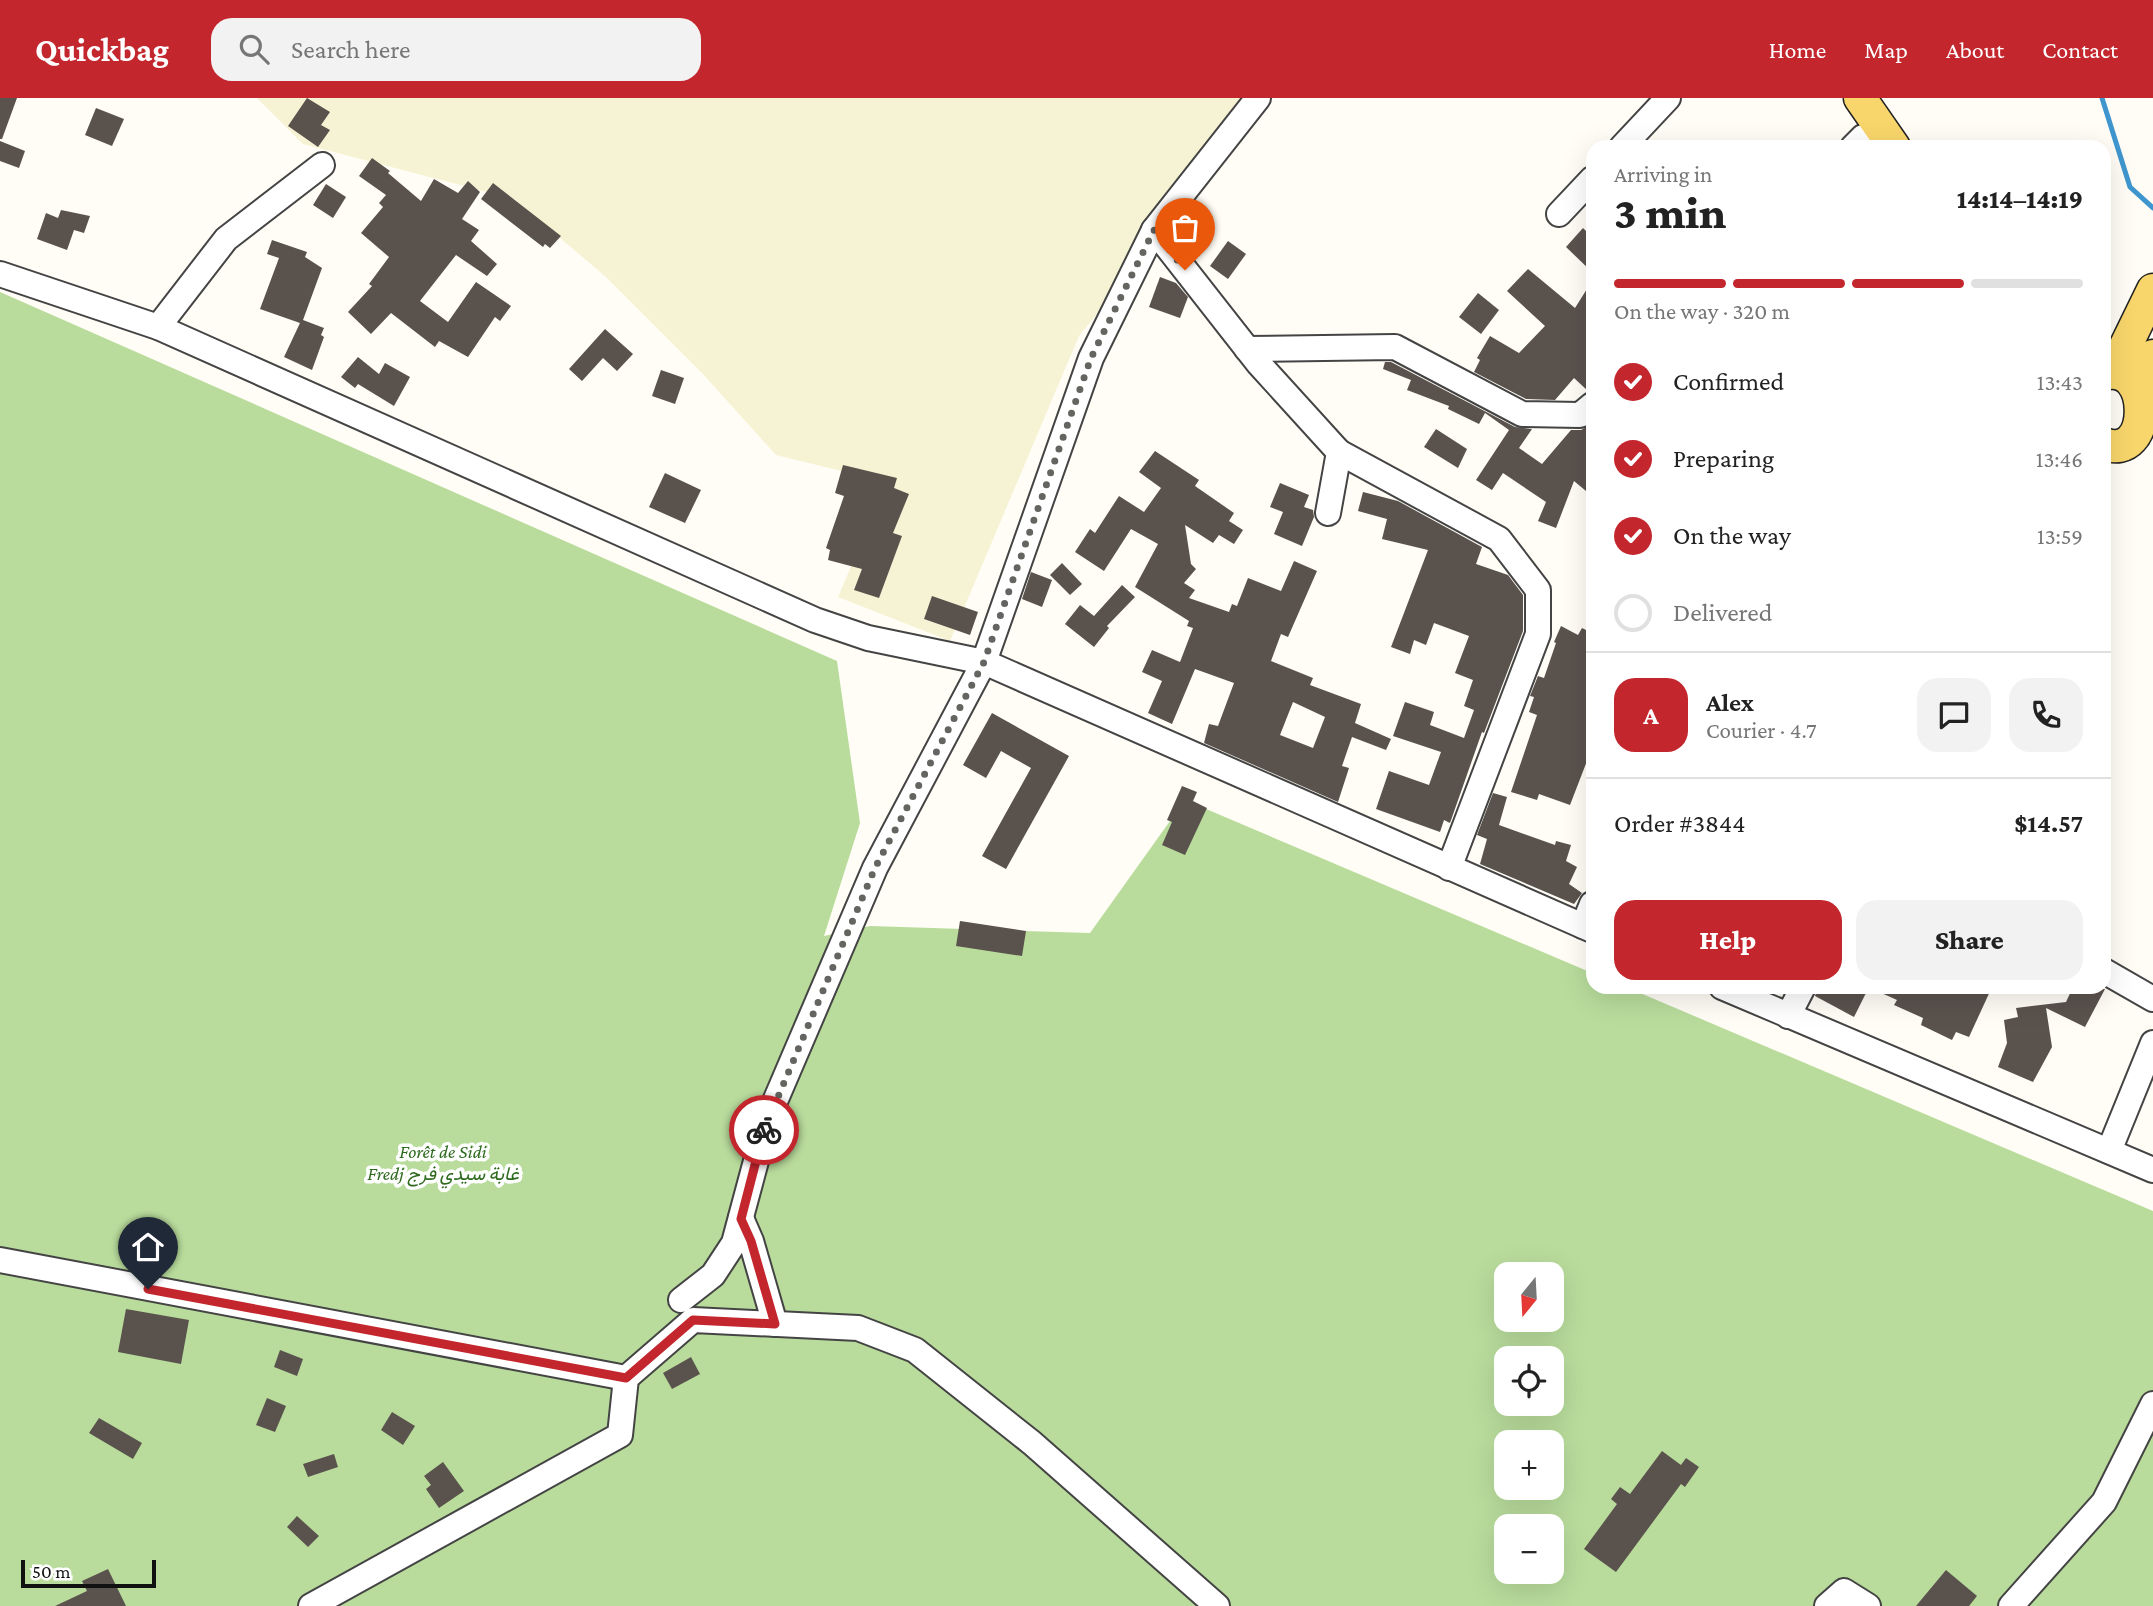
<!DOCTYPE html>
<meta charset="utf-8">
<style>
body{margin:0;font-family:"Crimson Pro",Vazirmatn,serif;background:#f2f2f2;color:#222;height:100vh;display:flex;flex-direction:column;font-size:26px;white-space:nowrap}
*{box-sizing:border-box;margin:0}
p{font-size:23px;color:#767676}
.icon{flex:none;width:38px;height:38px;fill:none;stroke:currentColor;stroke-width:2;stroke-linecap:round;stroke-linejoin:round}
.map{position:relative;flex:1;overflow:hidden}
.details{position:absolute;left:1586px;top:42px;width:525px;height:854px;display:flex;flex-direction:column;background:#fff;border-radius:21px;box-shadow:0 7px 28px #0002}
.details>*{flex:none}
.needle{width:46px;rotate:198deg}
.fabs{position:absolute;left:1494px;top:1164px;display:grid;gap:14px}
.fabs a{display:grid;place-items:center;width:70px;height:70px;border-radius:14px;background:#fff;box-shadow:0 7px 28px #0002;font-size:35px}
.scale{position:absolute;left:21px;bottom:18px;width:135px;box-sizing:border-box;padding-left:7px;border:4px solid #111;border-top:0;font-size:19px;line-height:24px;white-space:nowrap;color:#111;-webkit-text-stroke:5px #fff;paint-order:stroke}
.pin{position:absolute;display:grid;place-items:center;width:60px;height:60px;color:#fff;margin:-72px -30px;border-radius:50% 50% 50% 0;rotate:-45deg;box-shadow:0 0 7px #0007}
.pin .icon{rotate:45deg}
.courier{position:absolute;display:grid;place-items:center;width:70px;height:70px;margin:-35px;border:5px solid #c4262e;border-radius:50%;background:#fff;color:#222;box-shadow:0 2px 9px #0007}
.summary em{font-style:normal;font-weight:800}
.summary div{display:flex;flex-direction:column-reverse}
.summary{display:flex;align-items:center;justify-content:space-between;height:119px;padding:0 28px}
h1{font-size:46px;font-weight:800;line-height:52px}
.bar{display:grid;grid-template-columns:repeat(4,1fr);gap:10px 7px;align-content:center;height:84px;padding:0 28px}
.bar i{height:9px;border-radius:5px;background:#e0e0e0}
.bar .selected{background:#c4262e}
.bar p{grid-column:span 4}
.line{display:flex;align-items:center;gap:18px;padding:0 28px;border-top:2px solid #e0e0e0}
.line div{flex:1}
.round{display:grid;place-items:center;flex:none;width:74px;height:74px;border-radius:21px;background:#f2f2f2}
ol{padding:0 28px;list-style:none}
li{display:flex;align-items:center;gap:21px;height:77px}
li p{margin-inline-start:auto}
li .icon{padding:7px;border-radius:50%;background:#c4262e;color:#fff;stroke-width:4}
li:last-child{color:#767676}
li i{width:38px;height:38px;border:4px solid #e0e0e0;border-radius:50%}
.button{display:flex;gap:14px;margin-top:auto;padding:14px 28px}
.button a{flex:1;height:80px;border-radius:21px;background:#c4262e;color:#fff;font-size:28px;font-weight:800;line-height:80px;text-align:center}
.button a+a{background:#f2f2f2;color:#222}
header{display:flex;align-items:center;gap:42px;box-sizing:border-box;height:98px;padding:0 35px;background:#c4262e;color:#fff}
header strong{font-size:33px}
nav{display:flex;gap:38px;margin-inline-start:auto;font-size:24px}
.search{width:490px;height:63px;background:#f2f2f2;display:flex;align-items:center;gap:18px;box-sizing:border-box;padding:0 24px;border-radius:21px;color:#767676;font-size:26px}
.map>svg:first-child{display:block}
.farmland{fill:#f6f3d4}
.forest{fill:#b9dc9c;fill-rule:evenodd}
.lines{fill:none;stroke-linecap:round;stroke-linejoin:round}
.stream{stroke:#3f96cf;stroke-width:5}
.building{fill:#5a524d;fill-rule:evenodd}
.minor-casing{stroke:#444;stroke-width:28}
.major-casing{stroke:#222;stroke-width:35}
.minor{stroke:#fff;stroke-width:24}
.major{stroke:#f9d66b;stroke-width:32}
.done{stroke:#646461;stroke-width:7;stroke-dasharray:0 12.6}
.route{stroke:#c4262e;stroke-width:9}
.labels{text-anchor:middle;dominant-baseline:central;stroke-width:7;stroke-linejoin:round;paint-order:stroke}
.park-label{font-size:19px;font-style:italic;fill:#2f6b1f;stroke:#fff}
</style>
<header>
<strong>Quickbag</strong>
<div class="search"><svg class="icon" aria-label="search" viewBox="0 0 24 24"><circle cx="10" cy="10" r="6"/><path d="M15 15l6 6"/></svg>Search here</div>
<nav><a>Home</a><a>Map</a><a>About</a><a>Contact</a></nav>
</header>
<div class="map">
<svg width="2153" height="1508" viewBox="0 0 2153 1508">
<rect width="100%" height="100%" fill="#fffdf5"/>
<polygon class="farmland" points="257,0 1272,0 1079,238 950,543 838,499 887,384 776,357 702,275 606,179 514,101 303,46"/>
<path class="forest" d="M 0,194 L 837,563 L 860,725 L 824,838 L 870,828 L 1090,835 L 1185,702 L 1592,875 L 1592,889 L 1626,889 L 2153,1113 L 2153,1508 L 0,1508 ZM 1507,1176 L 1552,1176 L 1552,1222 L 1507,1222 ZM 1507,1260 L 1552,1260 L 1552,1306 L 1507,1306 ZM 1507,1344 L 1552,1344 L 1552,1390 L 1507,1390 ZM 1507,1428 L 1552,1428 L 1552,1474 L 1507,1474 Z"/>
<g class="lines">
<polyline class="stream" points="2102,0 2130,89 2153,110"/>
</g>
<g class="building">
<polygon points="0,0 17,0 2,41 0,41"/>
<polygon points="307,0 330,14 321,27 330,32 318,49 288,28"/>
<polygon points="96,10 124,21 112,48 85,37"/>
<polygon points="0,43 25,53 19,70 0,63"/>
<polygon points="372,60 390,73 388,75 421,103 434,81 458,95 468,83 480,94 462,121 479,132 471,143 497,166 487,178 456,157 420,203 448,224 476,184 511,208 500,223 495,219 468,259 439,243 435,249 391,215 371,236 348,214 372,188 369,186 389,159 361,135 383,109 379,105 386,97 359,78"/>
<polygon points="493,85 561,138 550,150 545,146 543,149 481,101"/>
<polygon points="326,86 346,99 333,120 313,107"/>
<polygon points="61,112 90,118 84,135 74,132 67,152 37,141 46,115 58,120"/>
<polygon points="1583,130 1592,139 1592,174 1566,149"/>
<polygon points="272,142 307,154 305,159 322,170 303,222 324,230 321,237 324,239 312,272 284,259 300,225 260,211 279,160 267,156"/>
<polygon points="1228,143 1246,156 1228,181 1210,168"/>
<polygon points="1528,171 1575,210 1592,183 1592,293 1588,293 1574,280 1555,302 1526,301 1474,274 1480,262 1477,260 1490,238 1519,255 1545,228 1507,193"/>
<polygon points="1160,179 1176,185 1188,199 1180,220 1149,209"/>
<polygon points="1478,195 1499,212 1481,236 1459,219"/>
<polygon points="605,231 633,256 617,273 603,260 582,283 569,271"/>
<polygon points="358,259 379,276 385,265 410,279 394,308 358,286 355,290 341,279"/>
<polygon points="1385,264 1391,264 1515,329 1532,331 1519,350 1542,366 1571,332 1581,332 1592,326 1592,398 1574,383 1556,430 1538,423 1546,404 1503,375 1492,392 1476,382 1509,332 1485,315 1479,326 1448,311 1449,308 1407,292 1411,282 1383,271"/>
<polygon points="661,272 684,280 675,306 652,298"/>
<polygon points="1436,331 1467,351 1458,370 1424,349"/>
<path d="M 1155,353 L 1199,382 L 1195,388 L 1234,415 L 1229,423 L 1243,432 L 1234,446 L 1219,437 L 1213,445 L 1185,427 L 1191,466 L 1196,471 L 1184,485 L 1195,492 L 1189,500 L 1229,514 L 1232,506 L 1237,508 L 1248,480 L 1281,493 L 1294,463 L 1317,473 L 1288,539 L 1281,536 L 1271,563 L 1313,580 L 1310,587 L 1361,606 L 1355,625 L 1391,641 L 1386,652 L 1352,639 L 1342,668 L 1349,670 L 1338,704 L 1204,645 L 1209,626 L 1218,628 L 1234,585 L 1195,571 L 1172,626 L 1148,615 L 1162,583 L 1142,574 L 1152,552 L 1180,564 L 1193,530 L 1187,528 L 1189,523 L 1135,489 L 1158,446 L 1131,431 L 1104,473 L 1075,454 L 1090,431 L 1095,435 L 1119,398 L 1144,414 L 1161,390 L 1139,374 ZM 1293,604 L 1325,619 L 1313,650 L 1280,637 Z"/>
<polygon points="843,367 897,380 894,390 909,396 893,435 902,438 879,500 854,492 862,471 828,462 830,452 826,450 844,398 835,395"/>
<polygon points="665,375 701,392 685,425 649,409"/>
<polygon points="1280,385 1309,397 1304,409 1313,412 1314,419 1302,448 1274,436 1283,414 1270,409"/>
<polygon points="1363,394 1398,403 1482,449 1476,466 1508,477 1523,497 1523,533 1484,635 1482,634 1450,725 1444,722 1440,734 1376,711 1389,673 1429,687 1441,654 1393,638 1405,604 1434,614 1430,627 1464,640 1474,612 1464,608 1473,582 1455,575 1469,538 1434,525 1426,547 1414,542 1410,556 1391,549 1428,452 1382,441 1387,421 1358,413"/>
<polygon points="1062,465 1082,486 1070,497 1050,477"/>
<polygon points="1031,474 1052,482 1042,509 1022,501"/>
<polygon points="1122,487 1135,499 1107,528 1109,530 1094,549 1065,526 1080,507 1094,518"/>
<polygon points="932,498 978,514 970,537 924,521"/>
<polygon points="1561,528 1578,537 1582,530 1592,535 1592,650 1570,707 1539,696 1537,702 1511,694 1537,617 1529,614 1534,599 1530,598 1538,578 1544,580 1556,545 1554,544"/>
<polygon points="992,615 1069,658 1006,771 982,758 1031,670 1001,653 986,680 963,667"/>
<polygon points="1182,688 1197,694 1193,703 1207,710 1185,757 1162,747 1172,724 1167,722"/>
<polygon points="1493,695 1507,699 1499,727 1555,747 1556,743 1571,747 1566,763 1577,769 1569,786 1582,795 1574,806 1480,766 1487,741 1477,737"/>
<polygon points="960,823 1026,833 1022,858 956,848"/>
<polygon points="1818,889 1859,889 1867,893 1854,919 1815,898"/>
<polygon points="1868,889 1992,889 1969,939 1956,934 1952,942 1921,927 1923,920 1894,907 1897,902"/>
<polygon points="2073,889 2105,891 2085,929 2046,910 2052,949 2033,984 1998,969 2007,945 2004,922 2018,919 2016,910 2066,904"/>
<polygon points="126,1211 189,1222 181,1266 118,1254"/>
<polygon points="280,1252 303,1261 297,1278 274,1269"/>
<polygon points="691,1259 700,1276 672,1291 663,1275"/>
<polygon points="267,1300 286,1308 275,1334 256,1327"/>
<polygon points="392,1314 415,1328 403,1347 381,1332"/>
<polygon points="99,1320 142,1345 133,1361 89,1335"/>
<polygon points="1662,1353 1681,1367 1686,1360 1699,1369 1685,1389 1681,1386 1616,1474 1584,1451 1617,1406 1611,1401 1620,1389 1630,1396"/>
<polygon points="334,1356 338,1369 308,1379 303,1366"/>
<polygon points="443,1364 464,1393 439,1410 426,1391 431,1387 424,1378"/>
<polygon points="297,1418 319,1438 308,1449 287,1429"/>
<polygon points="108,1471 126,1508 55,1508 87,1493 82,1483"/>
<polygon points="1946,1472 1977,1498 1969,1508 1916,1508"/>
</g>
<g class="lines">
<defs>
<g id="minor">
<polyline points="1622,49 1668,0"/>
<polyline points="1853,49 1863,39"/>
<polyline points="1559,116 1592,81"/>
<polyline points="1154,132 1259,266 1339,354 1328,415"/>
<polyline points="0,176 158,229 815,522 868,540 984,564 1592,832"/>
<polyline points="158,229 226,141 322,67"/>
<polyline points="1247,251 1395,249 1522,316 1580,317 1592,307"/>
<polyline points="1339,354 1499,441 1538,492 1538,536 1449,770"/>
<polyline points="1583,828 1592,806"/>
<polyline points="2104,873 2153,901"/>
<polyline points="1722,889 2153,1072"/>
<polyline points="1788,918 1803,889"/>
<polyline points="2109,1053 2153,945"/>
<polyline points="741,1120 751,1143 775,1226"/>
<polyline points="0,1162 626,1280 693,1222 858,1230 915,1252 1032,1345 1217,1508"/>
<polyline points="681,1202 713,1177 734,1145 767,1022 875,770 984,564 1091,260 1154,132 1258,0"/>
<polyline points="311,1508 620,1337 626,1280"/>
<polyline points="1827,1508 1844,1493 1868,1508"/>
<polyline points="2011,1508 2104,1404 2153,1306"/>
</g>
<g id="major">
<polyline points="1860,0 1894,49"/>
<polyline points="2113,274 2153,192"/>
<path d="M 2104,276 C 2153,262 2153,365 2104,346"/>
<polyline points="2144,287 2153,258"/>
</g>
</defs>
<use href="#minor" class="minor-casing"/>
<use href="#major" class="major-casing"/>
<use href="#minor" class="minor"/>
<use href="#major" class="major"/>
</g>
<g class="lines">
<polyline class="done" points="764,1032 875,770 984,564 1091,260 1154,132 1185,172"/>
<polyline class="route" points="148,1191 626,1280 693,1222 775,1226 751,1143 741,1121 764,1032"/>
</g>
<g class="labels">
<g class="park-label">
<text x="443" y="1053">Forêt de Sidi<tspan x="443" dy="22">Fredj غابة سيدي فرج</tspan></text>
</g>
</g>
</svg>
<div class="fabs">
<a><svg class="needle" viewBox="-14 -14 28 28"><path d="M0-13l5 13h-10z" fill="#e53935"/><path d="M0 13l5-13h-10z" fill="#767676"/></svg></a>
<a><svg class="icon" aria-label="locate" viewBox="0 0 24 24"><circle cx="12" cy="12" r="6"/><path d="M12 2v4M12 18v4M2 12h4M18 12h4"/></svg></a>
<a>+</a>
<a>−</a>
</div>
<div class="scale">50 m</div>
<div class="pin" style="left:1185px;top:172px;background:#ea580c"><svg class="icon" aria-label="bag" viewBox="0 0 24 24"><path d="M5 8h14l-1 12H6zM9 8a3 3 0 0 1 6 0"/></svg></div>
<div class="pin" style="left:148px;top:1191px;background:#1f2937"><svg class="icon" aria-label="home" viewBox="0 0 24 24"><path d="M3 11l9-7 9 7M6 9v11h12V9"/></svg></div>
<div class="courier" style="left:764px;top:1032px"><svg class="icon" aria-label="bike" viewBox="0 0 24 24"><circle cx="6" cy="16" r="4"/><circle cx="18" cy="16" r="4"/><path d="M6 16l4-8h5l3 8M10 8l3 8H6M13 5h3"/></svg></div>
<section class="details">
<div class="summary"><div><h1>3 min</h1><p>Arriving in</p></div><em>14:14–14:19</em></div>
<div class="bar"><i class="selected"></i><i class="selected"></i><i class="selected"></i><i></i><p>On the way · 320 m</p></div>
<ol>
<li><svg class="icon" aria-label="check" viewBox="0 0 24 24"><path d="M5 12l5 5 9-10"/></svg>Confirmed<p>13:43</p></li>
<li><svg class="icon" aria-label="check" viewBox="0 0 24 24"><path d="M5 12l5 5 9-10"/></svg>Preparing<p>13:46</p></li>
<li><svg class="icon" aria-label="check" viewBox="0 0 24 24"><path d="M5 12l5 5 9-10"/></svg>On the way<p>13:59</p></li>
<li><i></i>Delivered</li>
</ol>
<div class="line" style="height:126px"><b class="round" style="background:#c4262e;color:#fff">A</b><div><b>Alex</b><p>Courier · 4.7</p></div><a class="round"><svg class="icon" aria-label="chat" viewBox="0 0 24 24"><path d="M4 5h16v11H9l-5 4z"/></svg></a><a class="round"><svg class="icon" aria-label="phone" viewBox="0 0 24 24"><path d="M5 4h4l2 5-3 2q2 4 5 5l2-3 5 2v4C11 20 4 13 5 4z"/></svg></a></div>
<div class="line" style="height:91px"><div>Order #3844</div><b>$14.57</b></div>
<div class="button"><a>Help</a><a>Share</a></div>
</section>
</div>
